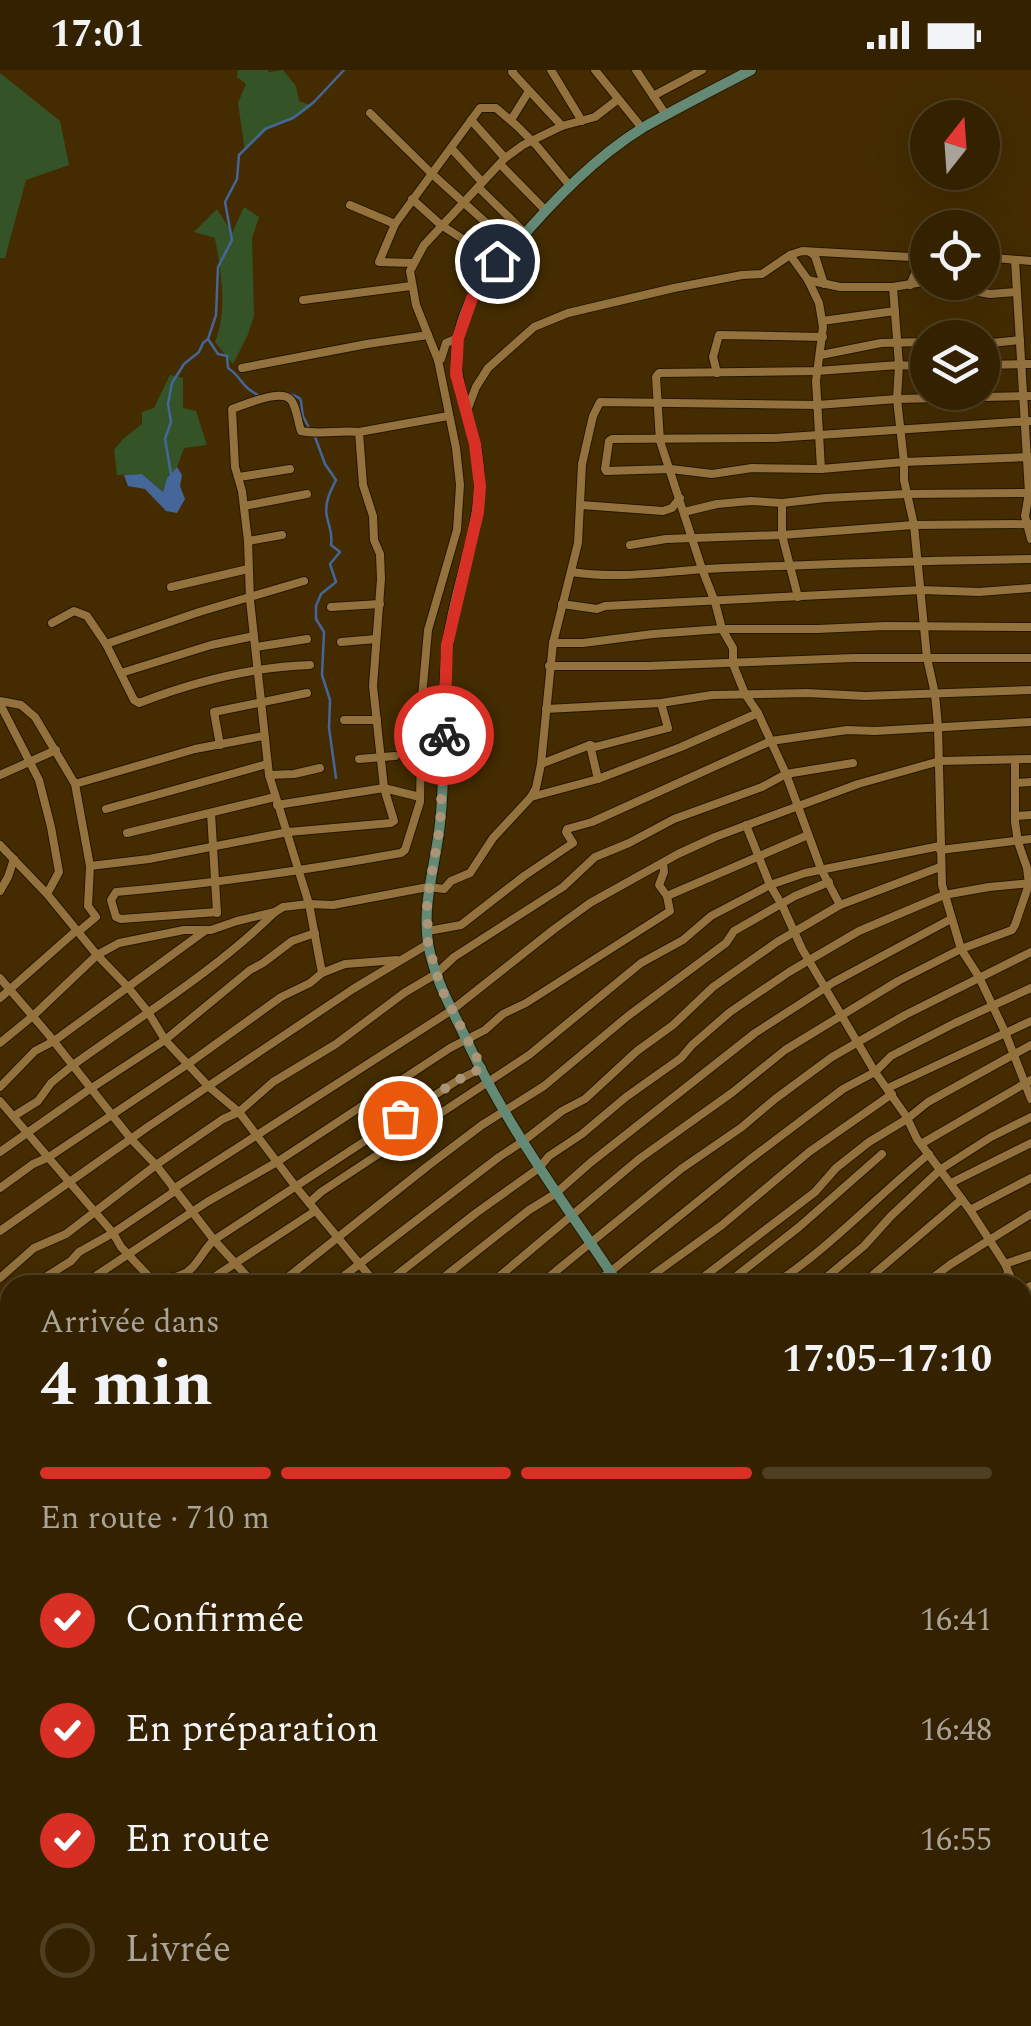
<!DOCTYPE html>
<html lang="fr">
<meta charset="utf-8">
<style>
body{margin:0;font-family:Spectral,serif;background:#3e2e0f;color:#f1f3f6;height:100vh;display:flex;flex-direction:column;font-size:38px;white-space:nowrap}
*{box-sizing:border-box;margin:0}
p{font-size:32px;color:#a9a399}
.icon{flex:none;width:55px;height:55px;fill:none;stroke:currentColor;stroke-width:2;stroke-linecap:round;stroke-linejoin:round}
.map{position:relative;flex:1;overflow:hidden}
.side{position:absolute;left:0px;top:1205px;width:1032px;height:752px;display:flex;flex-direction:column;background:#332100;border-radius:30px 30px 0 0;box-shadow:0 10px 40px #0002,0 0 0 2px #4e3e22}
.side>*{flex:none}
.needle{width:65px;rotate:17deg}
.fabs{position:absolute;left:910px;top:30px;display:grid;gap:20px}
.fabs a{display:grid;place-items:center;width:90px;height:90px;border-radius:50%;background:#332100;box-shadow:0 10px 40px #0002,0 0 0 2px #4e3e22;font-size:50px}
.pin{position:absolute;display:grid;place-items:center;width:85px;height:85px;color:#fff;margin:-42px;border:5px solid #fff;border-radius:50%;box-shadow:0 2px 10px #0007}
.courier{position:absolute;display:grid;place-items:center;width:100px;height:100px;margin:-50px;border:8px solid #d93025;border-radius:50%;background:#fff;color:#222;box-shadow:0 2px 12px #0007}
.summary em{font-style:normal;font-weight:700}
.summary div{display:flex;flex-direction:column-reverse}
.summary{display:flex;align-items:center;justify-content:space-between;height:170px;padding:0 40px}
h1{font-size:65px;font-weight:700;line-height:75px}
.bar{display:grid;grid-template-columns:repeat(4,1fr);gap:15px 10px;align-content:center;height:120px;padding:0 40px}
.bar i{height:12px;border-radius:8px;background:#4e3e22}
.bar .selected{background:#d93025}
.bar p{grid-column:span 4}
ol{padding:0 40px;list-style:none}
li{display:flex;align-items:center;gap:30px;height:110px}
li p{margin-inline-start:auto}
li .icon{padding:10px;border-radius:50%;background:#d93025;color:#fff;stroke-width:4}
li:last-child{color:#a9a399}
li i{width:55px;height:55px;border:5px solid #4e3e22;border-radius:50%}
.status{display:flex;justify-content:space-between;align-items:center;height:70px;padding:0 50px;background:#332100;direction:ltr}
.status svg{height:28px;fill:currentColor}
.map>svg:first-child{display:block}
.green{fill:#345428}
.water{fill:#446698}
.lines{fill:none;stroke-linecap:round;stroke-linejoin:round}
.stream{stroke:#446698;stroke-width:2.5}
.minor-casing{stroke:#261600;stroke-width:10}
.major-casing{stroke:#261600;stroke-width:12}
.minor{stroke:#93723d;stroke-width:8}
.major{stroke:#648a76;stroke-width:10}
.done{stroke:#aa9676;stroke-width:10;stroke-dasharray:0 18}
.route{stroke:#d93025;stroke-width:12}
</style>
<div class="status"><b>17:01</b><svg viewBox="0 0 49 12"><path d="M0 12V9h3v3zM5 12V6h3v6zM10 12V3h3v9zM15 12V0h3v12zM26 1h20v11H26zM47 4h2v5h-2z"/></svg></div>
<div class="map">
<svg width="1031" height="1956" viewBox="0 0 1031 1956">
<rect width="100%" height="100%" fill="#442c00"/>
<g class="green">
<polygon points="238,0 267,0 269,2 283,0 296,16 299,31 312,36 297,47 269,58 245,81 238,33 246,14 237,7"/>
<polygon points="0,3 60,51 69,95 26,110 5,188 0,188"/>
<path d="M 244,137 L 259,147 L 252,168 L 254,246 L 248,264 L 233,294 L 215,272 C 228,240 221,202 215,168 L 194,162 L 217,139 L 232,163 Z"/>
<polygon points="170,305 183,308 183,338 196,341 207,375 184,378 177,397 167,408 163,422 142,404 117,405 114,380 123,369 142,354 142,342 154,338"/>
</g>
<polygon class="water" points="177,397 182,405 180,416 185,429 177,443 166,441 145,419 128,416 124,405 142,404 163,422 167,408"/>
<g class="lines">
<g class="stream">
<path d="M 208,269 L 218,284 L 227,286 L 228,298 C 242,307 240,316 258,325"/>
<path d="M 286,323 C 307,329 299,329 303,346 C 303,347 309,357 309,358"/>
<path d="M 314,364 L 325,394 L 336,410 C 330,422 324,433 327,447 C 329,458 333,462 331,475 L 340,482 L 330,494 L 336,512 L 321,524 L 316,536 L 316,549 L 324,562 L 322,605 L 330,630 L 329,658 L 336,708"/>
<polyline points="171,404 165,369 171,352 168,334 172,313 184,294 199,282 203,273 208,269 216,245 218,197 232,170 225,132 237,109 239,85 265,59 293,48 314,32 344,0"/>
</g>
<defs>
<g id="minor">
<polyline points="513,0 512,2 562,56"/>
<polyline points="551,0 582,51"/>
<polyline points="595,0 642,58"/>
<polyline points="636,0 666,45"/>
<polyline points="653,26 702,0"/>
<polyline points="370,43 431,103 513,177"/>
<polyline points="471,50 505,88"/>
<polyline points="511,50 529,21"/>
<polyline points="451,78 482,112"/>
<polyline points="500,94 546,141"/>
<polyline points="478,117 525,163"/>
<polyline points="412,129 441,155 497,191"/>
<polyline points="350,135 395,154"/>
<polyline points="810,182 815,186 824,214"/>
<polyline points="790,185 808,210 819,233 823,257 816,311 821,399"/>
<polyline points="982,187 1031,191"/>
<polyline points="1015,190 1029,423 1025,446 1031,469"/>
<polyline points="413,193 379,192 395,154 480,38 496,38 517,56 537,76 570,116"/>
<polyline points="808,210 840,217 893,217 923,212 990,224 1016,222"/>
<polyline points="910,215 915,204 916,188"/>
<polyline points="893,217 899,295 897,329 904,392 904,410 914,455 927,588 935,624 938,656 942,815 961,879 979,907 1005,962 1031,1029"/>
<polyline points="303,230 411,216"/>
<polyline points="822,251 895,241"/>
<polyline points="982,274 1020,270"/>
<polyline points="821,285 881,273 928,272"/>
<polyline points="438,290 441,289 446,273 458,268"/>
<polyline points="982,295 1031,294"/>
<polyline points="242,298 367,274 428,265"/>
<polyline points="717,303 713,287 719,265 823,267"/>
<polyline points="466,343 476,317 488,298 534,257 568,243 674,218 742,205 762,204 790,185 802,181 928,188"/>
<polyline points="1031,351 774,368 612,369 609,371 605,399 606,401 671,399 712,404 752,398 821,399 904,392 1031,387"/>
<polyline points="359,362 448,346"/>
<polyline points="239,407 290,399"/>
<polyline points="782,433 782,465 798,527"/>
<polyline points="581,435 663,441 672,438 680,428"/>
<polyline points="244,436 307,424"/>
<polyline points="684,442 717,434 751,431 782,433 826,428 906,424 1031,423"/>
<polyline points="248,471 282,465"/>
<polyline points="630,475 666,469 782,465 914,455 1031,454"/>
<path d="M 571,502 C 622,510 673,500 724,498 C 826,494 929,490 1031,489"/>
<polyline points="171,517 248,499"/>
<polyline points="562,534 597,539 605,536 922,520 979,522 1031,518"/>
<polyline points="331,537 380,534"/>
<polyline points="52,553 74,541 87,546 106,574 199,542 304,511"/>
<polyline points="341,572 376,569"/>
<polyline points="553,573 583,573 653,564 722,559 817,559 886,556 1031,557"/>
<path d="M 106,574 L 134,630 L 139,633 C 193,612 252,597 310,595"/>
<polyline points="256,577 307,569"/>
<polyline points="549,596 648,596 854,588 1031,588"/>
<polyline points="121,603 211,575 254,566"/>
<polyline points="0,631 21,635 35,647 75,714 90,796 88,836 96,847 78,862"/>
<polyline points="0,634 39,710 51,757 59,802 47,824"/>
<polyline points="546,639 661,633 712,625 807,623 865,626 1031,620"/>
<polyline points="344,650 377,650"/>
<polyline points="220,675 214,642 307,623"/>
<polyline points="590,675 598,709"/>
<polyline points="359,689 395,686"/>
<polyline points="541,694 590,675 595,677 668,658 661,633"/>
<polyline points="0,705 56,680"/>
<polyline points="269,705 294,704 320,698"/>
<polyline points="1015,713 1031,712"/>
<polyline points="75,714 195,679 263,666"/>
<polyline points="531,727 598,709 681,677 758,643"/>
<polyline points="277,735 384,718 420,727"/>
<polyline points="106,739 267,694"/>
<polyline points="211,743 217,843"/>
<polyline points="1015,746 1031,745"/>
<polyline points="746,755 770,815 782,835 802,879 875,1002 906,1046 917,1069 970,1140 1005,1194 1014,1215"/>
<polyline points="127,763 275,727"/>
<polyline points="0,775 47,824 97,885 127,916 148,942 165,970 209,1017 239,1042 296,1117 377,1215"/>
<polyline points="940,780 1031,769"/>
<polyline points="663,793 664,802 659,815 667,826"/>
<path d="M 90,796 L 149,789 L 288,762 L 391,753 L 394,751 L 384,718 L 373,616 L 381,509 L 380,484 L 374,470 L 373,446 L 363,415 L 359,362 C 340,360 320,365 301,361 C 298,353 296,334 290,329 C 279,319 244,335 232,339 L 235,397 L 242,421 L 248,471 L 250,530 L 269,705 L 309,834 L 322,903"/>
<polyline points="0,821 8,807 14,789"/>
<polyline points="840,835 821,799 786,704 758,643 745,624 733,594 733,578 722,559 715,532 702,499 660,371 656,307 659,303 817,301 899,295 928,297"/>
<path d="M 217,842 L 121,849 L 116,847 L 111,830 L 116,822 C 212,814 307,800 401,783 L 405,780 L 420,732 L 422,627 L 428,560 L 457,460 L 460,415 L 456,378 L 438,290 L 416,235 L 410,201 L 424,175 L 505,88 L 523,75 L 562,56 L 595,47 L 617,30"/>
<polyline points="428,861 461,855 524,806 573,773 566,762 567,759 592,752 771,671 847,660 875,661 1031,652"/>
<polyline points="0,908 48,964 131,1069 156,1095 214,1170 255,1215"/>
<polyline points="0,928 77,860"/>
<polyline points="0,973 33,946 97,885 119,873 184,860 211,860 237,851 275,842 283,837 309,834 333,835 428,817 444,819 451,811 470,803 493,768 531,727 536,718 541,694 553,573 578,473 582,394 593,346 600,332 817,335 897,329 1031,326"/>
<polyline points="0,1017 35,981 54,971 206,860"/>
<polyline points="888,1018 1031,951"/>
<polyline points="0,1031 113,1163 121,1177 157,1215"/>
<path d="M 14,1046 L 38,1031 L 51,1013 L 73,995 C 141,946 215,901 275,842"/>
<polyline points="921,1074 1031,1010"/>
<polyline points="0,1082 87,1021 165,970 250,900 263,893 292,871 315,863"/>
<polyline points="951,1113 1031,1073"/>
<polyline points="0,1118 33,1094 49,1087 188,994 281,927 310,913 322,903 345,894 397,890"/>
<polyline points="173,1119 452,940 553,860 590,833 678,784 715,767 858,714 940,691 1031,689"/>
<polyline points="309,1133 321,1122 529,985 641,893 683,870 711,846 770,815 805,803 940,776"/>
<polyline points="970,1140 1031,1108"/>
<polyline points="0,1161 149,1056 353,919 428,874"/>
<polyline points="1005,1194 1031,1185"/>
<polyline points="0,1208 34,1178 66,1164 156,1095 223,1049 239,1042 273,1012 336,974 404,923 436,904 454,887 563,817 595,787 629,773 674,749 762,717 786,704 853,693"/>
<polyline points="33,1215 71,1191 79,1182 113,1163 175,1121"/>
<polyline points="82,1215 207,1132 277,1092 450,978 485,960 503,944 526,933 670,841 667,826 808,765"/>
<path d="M 142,1215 C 155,1207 168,1211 181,1205 C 197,1199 201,1182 214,1170 L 458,1010 L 482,998"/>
<polyline points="202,1215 315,1141"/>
<polyline points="278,1215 429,1095 482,1055 544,1016 628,946 726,873 734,861 741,857 795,826 829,812"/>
<polyline points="332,1215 499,1087 522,1072 562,1041 585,1029 637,981 673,955 713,917 777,872 840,835 940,797"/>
<polyline points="384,1215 476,1143 539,1098 549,1086 582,1064 626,1027 681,988 692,975 730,942 789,902 859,861 944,825 989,817 1031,813"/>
<polyline points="434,1215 529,1140 555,1124 590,1093 755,963 834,912 951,849"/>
<polyline points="489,1215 639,1089 733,1022 785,980 898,911 961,879 1012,860 1015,855 1029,814 1027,798 1018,772 1015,752 1015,691"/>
<polyline points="539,1215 681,1099 742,1057 775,1029 832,987 905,945 1031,882"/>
<polyline points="591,1215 610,1202 749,1090 843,1019 875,1002 891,986 955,953 1031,918"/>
<polyline points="639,1215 722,1155 809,1082 892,1024"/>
<polyline points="693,1215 815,1122 836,1098 869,1072 907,1049 928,1032 1031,975"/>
<polyline points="725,1215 799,1157 882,1084"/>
<path d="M 773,1215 C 830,1178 876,1127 929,1084"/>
<polyline points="817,1215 864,1176 891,1146 941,1099 991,1067 1031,1047"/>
<polyline points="861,1215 962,1129"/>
<polyline points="923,1215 951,1194 1031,1144"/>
<polyline points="990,1215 1009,1204"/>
<polyline points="1022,1220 1031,1216"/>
<polyline points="1022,1233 1031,1251"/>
<polyline points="0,1237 10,1230"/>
<polyline points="0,1270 10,1263"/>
<polyline points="1022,1296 1031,1290"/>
<path d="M 0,1297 C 5,1325 0,1355 10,1381"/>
<polyline points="1022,1327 1031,1323"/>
<polyline points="1022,1363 1031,1360"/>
<polyline points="1022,1407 1031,1403"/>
<polyline points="0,1417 10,1413"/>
<polyline points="1022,1429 1031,1444"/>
<polyline points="0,1468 10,1461"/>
<polyline points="1022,1471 1031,1462"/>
<polyline points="0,1498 10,1494"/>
<polyline points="1022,1507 1031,1495"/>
<polyline points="0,1532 10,1528"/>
<polyline points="1022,1556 1031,1545"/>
<polyline points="0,1570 10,1565"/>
<polyline points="1022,1602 1031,1593"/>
<polyline points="1022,1648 1031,1639"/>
<polyline points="0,1652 10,1644"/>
<polyline points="1022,1687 1031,1676"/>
<polyline points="0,1689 10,1681"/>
<polyline points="0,1731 10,1724"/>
<polyline points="1022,1736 1031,1748"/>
<polyline points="1022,1736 1031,1725"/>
<polyline points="0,1775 10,1768"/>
<polyline points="1022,1779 1031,1769"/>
<polyline points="0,1787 10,1800"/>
<polyline points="0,1817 10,1827"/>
<polyline points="1022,1824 1031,1815"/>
<polyline points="0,1849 10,1838"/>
<polyline points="1023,1859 1031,1853"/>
<polyline points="0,1892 10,1882"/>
<polyline points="0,1899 10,1903"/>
<polyline points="0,1948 10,1934"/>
<polyline points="102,1948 118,1956"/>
<polyline points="545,1948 551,1956"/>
<polyline points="775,1948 781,1956"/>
<polyline points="950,1948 956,1956"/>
<polyline points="0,1953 9,1956"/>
<polyline points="58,1956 60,1948"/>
<polyline points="151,1956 157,1948"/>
<polyline points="187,1956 192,1948"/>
<polyline points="364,1956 366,1948"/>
<polyline points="494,1956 504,1948"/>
<polyline points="566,1956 573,1948"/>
<polyline points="615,1956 620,1948"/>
<polyline points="696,1956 701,1948"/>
<polyline points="731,1956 734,1948"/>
<polyline points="795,1956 801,1948"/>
<polyline points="834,1956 841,1948"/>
<polyline points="909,1956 916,1948"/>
<polyline points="967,1956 981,1948"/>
<polyline points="1008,1956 1031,1943"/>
</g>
<g id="major">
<path d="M 619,1215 C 566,1135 508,1059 467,971 C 452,939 434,909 428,873 C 422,832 436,794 440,753 C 447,693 440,632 448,572 C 454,522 475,474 479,424 C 485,347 430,308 473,226 C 485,203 500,192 516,174 C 553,131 595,87 644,57 C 679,37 715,19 751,0"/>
<polyline points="875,1956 876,1948"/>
</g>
</defs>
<use href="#minor" class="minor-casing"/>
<use href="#major" class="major-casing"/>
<use href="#minor" class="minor"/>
<use href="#major" class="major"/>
</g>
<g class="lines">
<polyline class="done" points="400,1048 458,1010 482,998 441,918 428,874 427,831 440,756 444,665"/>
<polyline class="route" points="444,665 447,575 478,442 480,416 475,374 456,304 458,268 472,228 497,191"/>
</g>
</svg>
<div class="fabs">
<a><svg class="needle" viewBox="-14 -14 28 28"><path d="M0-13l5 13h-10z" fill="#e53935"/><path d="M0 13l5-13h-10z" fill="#a9a399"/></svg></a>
<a><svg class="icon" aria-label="locate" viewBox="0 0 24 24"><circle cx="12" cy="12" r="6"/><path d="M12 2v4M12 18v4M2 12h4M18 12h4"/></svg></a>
<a><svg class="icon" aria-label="layers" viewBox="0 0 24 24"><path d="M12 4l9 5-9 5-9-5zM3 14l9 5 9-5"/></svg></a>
</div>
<div class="pin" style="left:400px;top:1048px;background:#ea580c"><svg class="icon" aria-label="bag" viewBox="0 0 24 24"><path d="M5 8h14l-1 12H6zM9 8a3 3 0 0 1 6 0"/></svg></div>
<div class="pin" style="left:497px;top:191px;background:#1f2937"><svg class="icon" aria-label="home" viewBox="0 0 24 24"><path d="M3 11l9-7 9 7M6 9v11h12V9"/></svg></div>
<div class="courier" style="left:444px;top:665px"><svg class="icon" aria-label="bike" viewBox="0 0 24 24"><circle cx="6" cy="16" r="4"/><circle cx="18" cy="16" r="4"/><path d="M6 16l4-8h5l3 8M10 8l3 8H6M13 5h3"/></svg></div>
<section class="side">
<div class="summary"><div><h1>4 min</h1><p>Arrivée dans</p></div><em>17:05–17:10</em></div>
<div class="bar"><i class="selected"></i><i class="selected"></i><i class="selected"></i><i></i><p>En route · 710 m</p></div>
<ol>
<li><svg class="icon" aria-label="check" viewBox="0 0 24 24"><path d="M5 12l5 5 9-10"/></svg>Confirmée<p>16:41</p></li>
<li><svg class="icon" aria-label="check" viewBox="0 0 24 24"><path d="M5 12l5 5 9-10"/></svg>En préparation<p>16:48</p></li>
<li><svg class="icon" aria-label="check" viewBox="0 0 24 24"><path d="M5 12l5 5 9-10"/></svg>En route<p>16:55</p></li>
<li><i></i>Livrée</li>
</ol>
</section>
</div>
